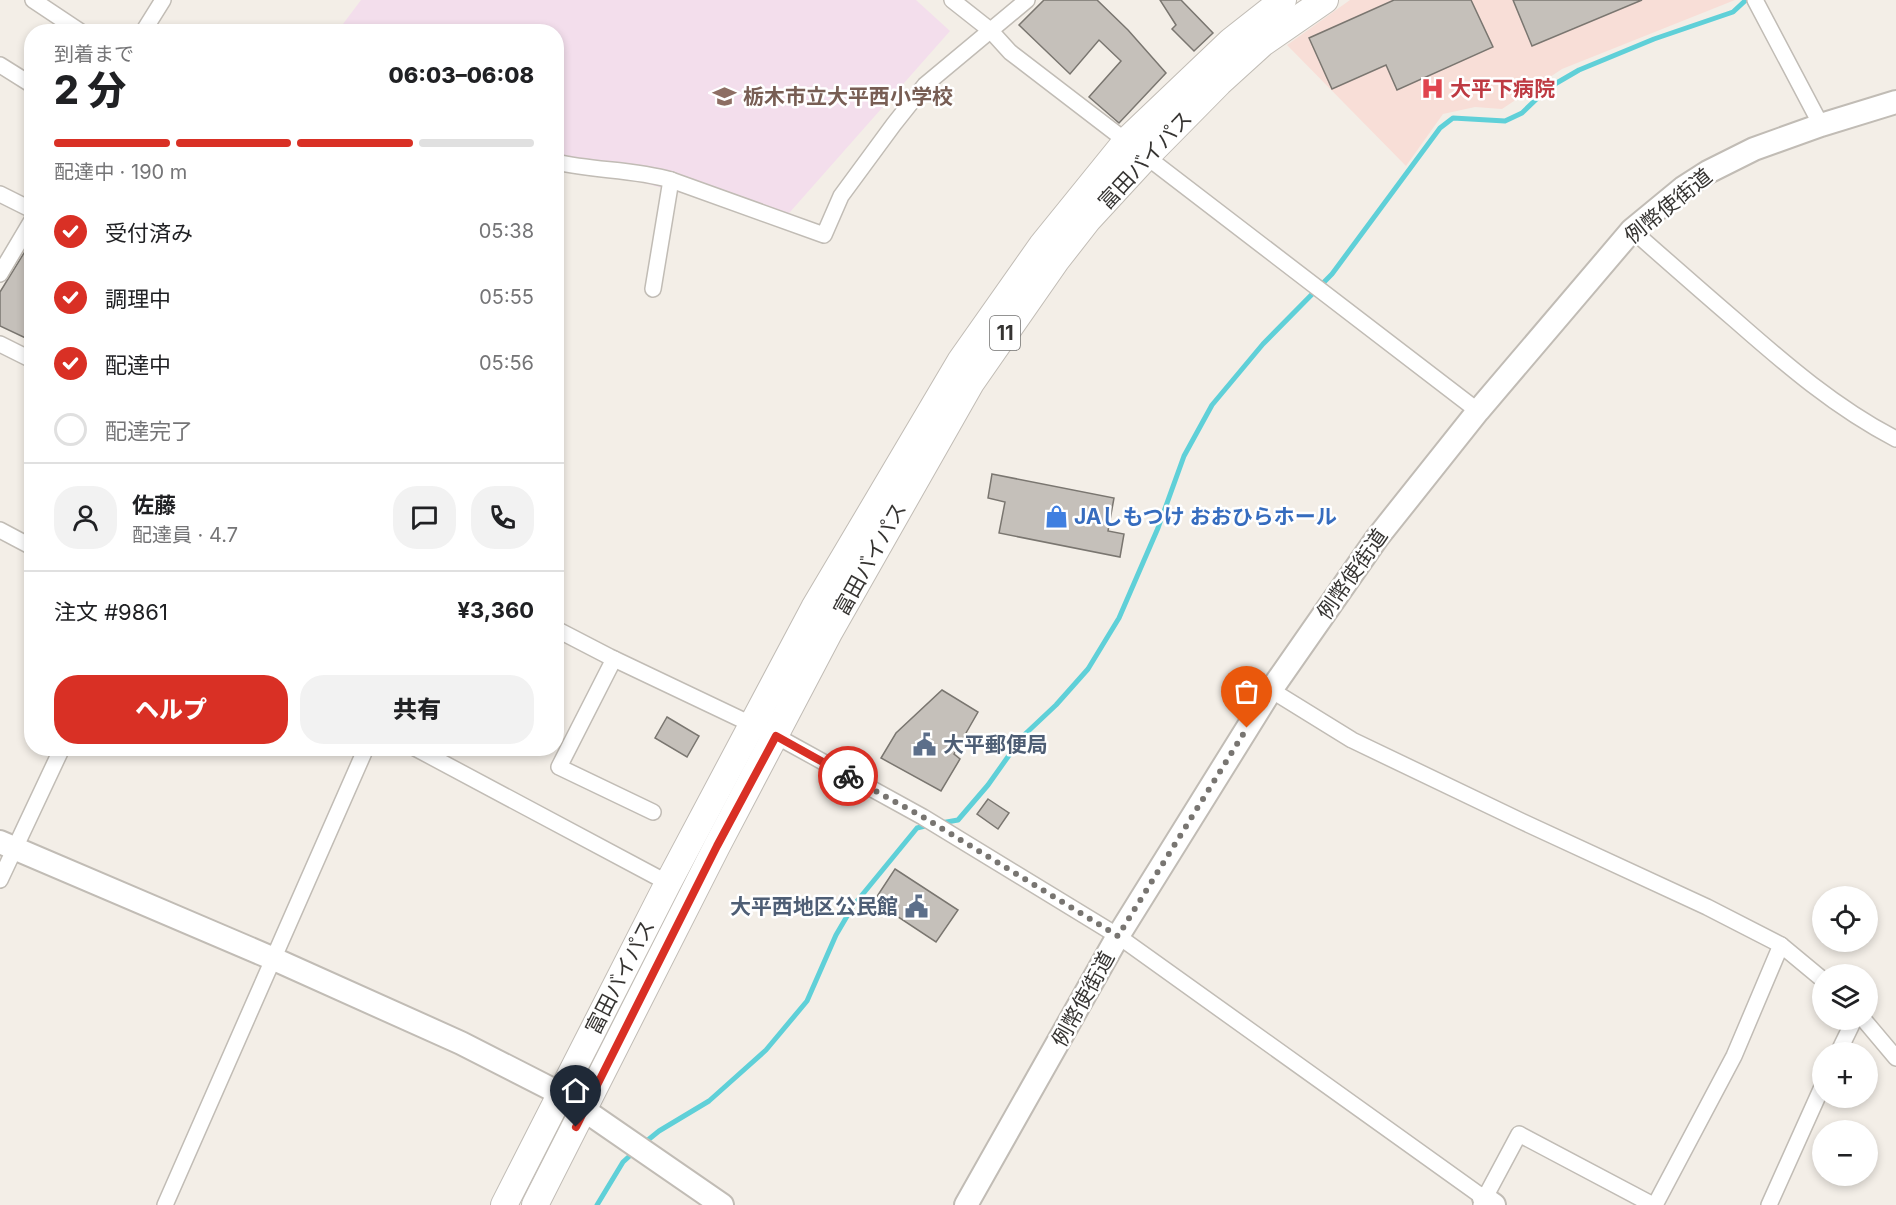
<!DOCTYPE html>
<html lang="ja">
<meta charset="utf-8">
<style>
body{margin:0;font-family:Inter,"Noto Sans JP",sans-serif;background:#f2f2f2;color:#202124;height:100vh;display:flex;flex-direction:column;font-size:22px;white-space:nowrap}
*{box-sizing:border-box;margin:0}
p{font-size:20px;color:#757577}
.icon{flex:none;width:33px;height:33px;fill:none;stroke:currentColor;stroke-width:2;stroke-linecap:round;stroke-linejoin:round}
.map{position:relative;flex:1;overflow:hidden}
.drawer{position:absolute;left:24px;top:24px;width:540px;height:732px;display:flex;flex-direction:column;background:#fff;border-radius:24px;box-shadow:0 3px 9px #0003}
.drawer>*{flex:none}
.tools{position:absolute;left:1812px;top:886px;display:grid;gap:12px}
.tools a{display:grid;place-items:center;width:66px;height:66px;border-radius:50%;background:#fff;box-shadow:0 3px 9px #0003;font-size:30px}
.pin{position:absolute;display:grid;place-items:center;width:51px;height:51px;color:#fff;margin:-62px -26px;border-radius:50% 50% 50% 0;rotate:-45deg;box-shadow:0 0 6px #0007}
.pin .icon{rotate:45deg}
.courier{position:absolute;display:grid;place-items:center;width:60px;height:60px;margin:-30px;border:4px solid #d93025;border-radius:50%;background:#fff;color:#222;box-shadow:0 2px 8px #0007}
.overview em{font-style:normal;font-weight:800}
.overview div{display:flex;flex-direction:column-reverse}
.overview{display:flex;align-items:center;justify-content:space-between;height:102px;padding:0 30px}
h1{font-size:39px;font-weight:800;line-height:45px}
.bar{display:grid;grid-template-columns:repeat(4,1fr);gap:9px 6px;align-content:center;height:72px;padding:0 30px}
.bar i{height:8px;border-radius:4px;background:#e0e0e0}
.bar .selected{background:#d93025}
.bar p{grid-column:span 4}
.line{display:flex;align-items:center;gap:15px;padding:0 30px;border-top:2px solid #e0e0e0}
.line div{flex:1}
.round{display:grid;place-items:center;flex:none;width:63px;height:63px;border-radius:24px;background:#f2f2f2}
ol{padding:0 30px;list-style:none}
li{display:flex;align-items:center;gap:18px;height:66px}
li p{margin-inline-start:auto}
li .icon{padding:6px;border-radius:50%;background:#d93025;color:#fff;stroke-width:4}
li:last-child{color:#757577}
li i{width:33px;height:33px;border:3px solid #e0e0e0;border-radius:50%}
.primary-button{display:flex;gap:12px;margin-top:auto;padding:12px 30px}
.primary-button a{flex:1;height:69px;border-radius:24px;background:#d93025;color:#fff;font-size:24px;font-weight:800;line-height:69px;text-align:center}
.primary-button a+a{background:#f2f2f2;color:#202124}
.map>svg:first-child{display:block}
.education{fill:#f3deec}
.medical{fill:#f8ded7}
.lines{fill:none;stroke-linecap:round;stroke-linejoin:round}
.stream{stroke:#5fd0d8;stroke-width:5}
.building{fill:#c5c0ba;stroke:#7a7670;stroke-width:1.5}
.street-casing{stroke:#c1bcb5;stroke-width:18}
.secondary-casing{stroke:#c1bcb5;stroke-width:26}
.primary-casing{stroke:#c1bcb5;stroke-width:28}
.street{stroke:#fff;stroke-width:15}
.secondary{stroke:#fff;stroke-width:22}
.primary{stroke:#fff;stroke-width:26}
.done{stroke:#787571;stroke-width:6;stroke-dasharray:0 10.8}
.route{stroke:#d93025;stroke-width:8}
.labels{text-anchor:middle;dominant-baseline:central;stroke-width:5;stroke-linejoin:round;paint-order:stroke}
.shield{fill:#fff;stroke:#727170;stroke-width:1.5}
.shield-label{font-size:20px;font-weight:bold;fill:#363432}
.health-label{font-size:21px;font-weight:bold;fill:#be3a42;stroke:#fff;text-anchor:start}
.education-label{font-size:21px;font-weight:bold;fill:#785e54;stroke:#fff;text-anchor:start}
.street-label{font-size:21px;fill:#363432;stroke:#fff}
.shop-label{font-size:21px;font-weight:bold;fill:#366cbe;stroke:#fff;text-anchor:start}
.service-label{font-size:21px;font-weight:bold;fill:#4e5e75;stroke:#fff;text-anchor:start}
</style>
<div class="map">
<svg width="1896" height="1205" viewBox="0 0 1896 1205">
<rect width="100%" height="100%" fill="#f3eee7"/>
<polygon class="education" points="361,0 916,0 950,31 783,220 557,160 556,32 337,32"/>
<polygon class="medical" points="1350,0 1735,0 1562,69 1502,109 1475,107 1443,114 1406,166 1287,45"/>
<g class="lines">
<g class="stream">
<polyline points="941,823 958,820 988,785 1022,737 1056,705 1088,669 1119,618 1158,528 1184,456 1212,405 1263,344 1332,274 1440,128 1453,118 1505,121 1522,113 1548,88 1579,70 1654,39 1733,12 1746,0"/>
<polyline points="643,1144 659,1131 709,1101 766,1050 807,1001 836,935 853,906 917,828 929,825"/>
<polyline points="597,1205 623,1162 634,1152"/>
</g>
</g>
<g class="building">
<polygon points="1044,0 1097,0 1128,30 1166,73 1119,123 1089,97 1121,61 1099,40 1070,74 1019,25"/>
<polygon points="1160,0 1181,0 1213,33 1194,51 1172,29 1176,25"/>
<polygon points="1394,0 1471,0 1493,47 1397,90 1386,65 1332,89 1309,38"/>
<polygon points="1513,0 1642,0 1532,46"/>
<polygon points="32,240 32,341 0,326 0,292"/>
<polygon points="992,474 1114,498 1108,531 1124,534 1120,557 999,533 1005,502 988,498"/>
<polygon points="942,690 978,712 954,754 960,759 941,791 881,758 896,733"/>
<polygon points="667,717 699,736 687,757 655,738"/>
<polygon points="988,799 1009,813 998,829 977,814"/>
<polygon points="895,869 958,910 936,942 874,901"/>
</g>
<g class="lines">
<defs>
<g id="street">
<polyline points="33,0 81,32"/>
<polyline points="952,0 990,30 1010,52 1478,411"/>
<polyline points="1755,0 1821,125"/>
<polyline points="143,32 163,0"/>
<polyline points="0,65 32,85"/>
<path d="M 556,162 C 594,171 633,169 671,180 L 824,235 L 841,196 L 894,124 L 925,85 L 1027,0"/>
<polyline points="0,194 32,210"/>
<path d="M 1632,230 C 1666,260 1700,290 1735,320 C 1785,364 1836,408 1896,439"/>
<polyline points="0,274 32,220"/>
<polyline points="653,289 671,180"/>
<polyline points="0,344 32,360"/>
<polyline points="0,530 32,547"/>
<polyline points="556,629 610,657 776,736 923,817 1118,936 1484,1198"/>
<polyline points="614,659 559,767 653,812"/>
<polyline points="1271,690 1352,740 1521,821 1707,907 1781,945 1822,979"/>
<polyline points="415,748 668,883"/>
<polyline points="0,880 62,748"/>
<polyline points="1864,1020 1896,1058"/>
<polyline points="1838,1053 1854,1020"/>
<polyline points="165,1205 366,748"/>
<polyline points="1481,1205 1519,1134 1653,1205"/>
<polyline points="1655,1205 1734,1056 1781,945"/>
<polyline points="1769,1205 1822,1087"/>
</g>
<g id="secondary">
<polyline points="0,842 274,959 461,1043 561,1094 722,1205"/>
<polyline points="1484,1198 1494,1205"/>
<polyline points="966,1205 1118,936 1271,690 1377,538 1478,411 1632,230 1683,188 1708,172 1754,149 1821,125 1896,102"/>
</g>
<g id="primary">
<polyline points="504,1205 668,883 814,608 961,360 1042,245 1127,140 1231,41 1283,0"/>
<polyline points="535,1205 717,846 830,631 971,383 1056,261 1088,220 1147,156 1219,83 1263,43 1325,0"/>
</g>
</defs>
<use href="#street" class="street-casing"/>
<use href="#secondary" class="secondary-casing"/>
<use href="#primary" class="primary-casing"/>
<use href="#street" class="street"/>
<use href="#secondary" class="secondary"/>
<use href="#primary" class="primary"/>
</g>
<g class="lines">
<polyline class="done" points="848,776 923,817 1118,936 1247,728"/>
<polyline class="route" points="576,1127 717,846 776,736 848,776"/>
</g>
<defs>
<symbol id="hospital-bare" viewBox="-9 -9 18 18"><path d="M-5-5h3v3.5h4V-5h3V5h-3V1.5h-4V5h-3Z" fill="#e0444e" stroke="#fff" stroke-width="2.5" paint-order="stroke"/></symbol>
<symbol id="school-bare" viewBox="-9 -9 18 18"><path d="M0-5L7-2L0 1L-7-2ZM-4 1L0 2.5L4 1V4Q0 6-4 4Z" fill="#8d6e63" stroke="#fff" stroke-width="2.5" paint-order="stroke"/></symbol>
<symbol id="shop-bare" viewBox="-9 -9 18 18"><path d="M-5-2.5h2.3a2.7 3.5 0 0 1 5.4 0H5L5.5 6h-11ZM-1.5-2.5h3a1.5 2.3 0 0 0-3 0Z" fill="#3f7fe0" stroke="#fff" stroke-width="2.5" paint-order="stroke"/></symbol>
<symbol id="civic-bare" viewBox="-9 -9 18 18"><path d="M-.6-6.5H3V-4.5H.6V-3L4-1V1h2V6H-6V1h2V-1L-.6-3ZM-1.2 2.5V6h2.4V2.5Z" fill="#5c6f8a" stroke="#fff" stroke-width="2.5" paint-order="stroke"/></symbol>
</defs>
<g fill-rule="evenodd">
<use href="#hospital-bare" x="1416" y="72" width="33" height="33"/>
<use href="#school-bare" x="708" y="80" width="33" height="33"/>
<use href="#shop-bare" x="1040" y="500" width="33" height="33"/>
<use href="#civic-bare" x="908" y="728" width="33" height="33"/>
<use href="#civic-bare" x="900" y="890" width="33" height="33"/>
</g>
<g class="labels">
<rect class="shield" x="990" y="316" width="30" height="34" rx="4.5"/>
<g class="shield-label">
<text x="1005" y="333">11</text>
</g>
<g class="health-label">
<text x="1450" y="88">大平下病院</text>
</g>
<g class="education-label">
<text x="743" y="96">栃木市立大平西小学校</text>
</g>
<g class="street-label">
<text transform="translate(1145 160) rotate(-47)">富田バイパス</text>
<text transform="translate(1668 206) rotate(-39)">例幣使街道</text>
<text transform="translate(870 559) rotate(-61)">富田バイパス</text>
<text transform="translate(1352 574) rotate(-55)">例幣使街道</text>
<text transform="translate(620 977) rotate(-63)">富田バイパス</text>
<text transform="translate(1083 999) rotate(-61)">例幣使街道</text>
</g>
<g class="shop-label">
<text x="1074" y="516">JAしもつけ おおひらホール</text>
</g>
<g class="service-label">
<text x="943" y="744">大平郵便局</text>
<text x="898" y="906" text-anchor="end">大平西地区公民館</text>
</g>
</g>
</svg>
<div class="tools">
<a><svg class="icon" aria-label="locate" viewBox="0 0 24 24"><circle cx="12" cy="12" r="6"/><path d="M12 2v4M12 18v4M2 12h4M18 12h4"/></svg></a>
<a><svg class="icon" aria-label="layers" viewBox="0 0 24 24"><path d="M12 4l9 5-9 5-9-5zM3 14l9 5 9-5"/></svg></a>
<a>+</a>
<a>−</a>
</div>
<div class="pin" style="left:1247px;top:728px;background:#ea580c"><svg class="icon" aria-label="bag" viewBox="0 0 24 24"><path d="M5 8h14l-1 12H6zM9 8a3 3 0 0 1 6 0"/></svg></div>
<div class="pin" style="left:576px;top:1127px;background:#1f2937"><svg class="icon" aria-label="home" viewBox="0 0 24 24"><path d="M3 11l9-7 9 7M6 9v11h12V9"/></svg></div>
<div class="courier" style="left:848px;top:776px"><svg class="icon" aria-label="bike" viewBox="0 0 24 24"><circle cx="6" cy="16" r="4"/><circle cx="18" cy="16" r="4"/><path d="M6 16l4-8h5l3 8M10 8l3 8H6M13 5h3"/></svg></div>
<section class="drawer">
<div class="overview"><div><h1>2 分</h1><p>到着まで</p></div><em>06:03–06:08</em></div>
<div class="bar"><i class="selected"></i><i class="selected"></i><i class="selected"></i><i></i><p>配達中 · 190 m</p></div>
<ol>
<li><svg class="icon" aria-label="check" viewBox="0 0 24 24"><path d="M5 12l5 5 9-10"/></svg>受付済み<p>05:38</p></li>
<li><svg class="icon" aria-label="check" viewBox="0 0 24 24"><path d="M5 12l5 5 9-10"/></svg>調理中<p>05:55</p></li>
<li><svg class="icon" aria-label="check" viewBox="0 0 24 24"><path d="M5 12l5 5 9-10"/></svg>配達中<p>05:56</p></li>
<li><i></i>配達完了</li>
</ol>
<div class="line" style="height:108px"><a class="round"><svg class="icon" aria-label="person" viewBox="0 0 24 24"><circle cx="12" cy="8" r="4"/><path d="M4 21q1-7 8-7t8 7"/></svg></a><div><b>佐藤</b><p>配達員 · 4.7</p></div><a class="round"><svg class="icon" aria-label="chat" viewBox="0 0 24 24"><path d="M4 5h16v11H9l-5 4z"/></svg></a><a class="round"><svg class="icon" aria-label="phone" viewBox="0 0 24 24"><path d="M5 4h4l2 5-3 2q2 4 5 5l2-3 5 2v4C11 20 4 13 5 4z"/></svg></a></div>
<div class="line" style="height:78px"><div>注文 #9861</div><b>¥3,360</b></div>
<div class="primary-button"><a>ヘルプ</a><a>共有</a></div>
</section>
</div>
